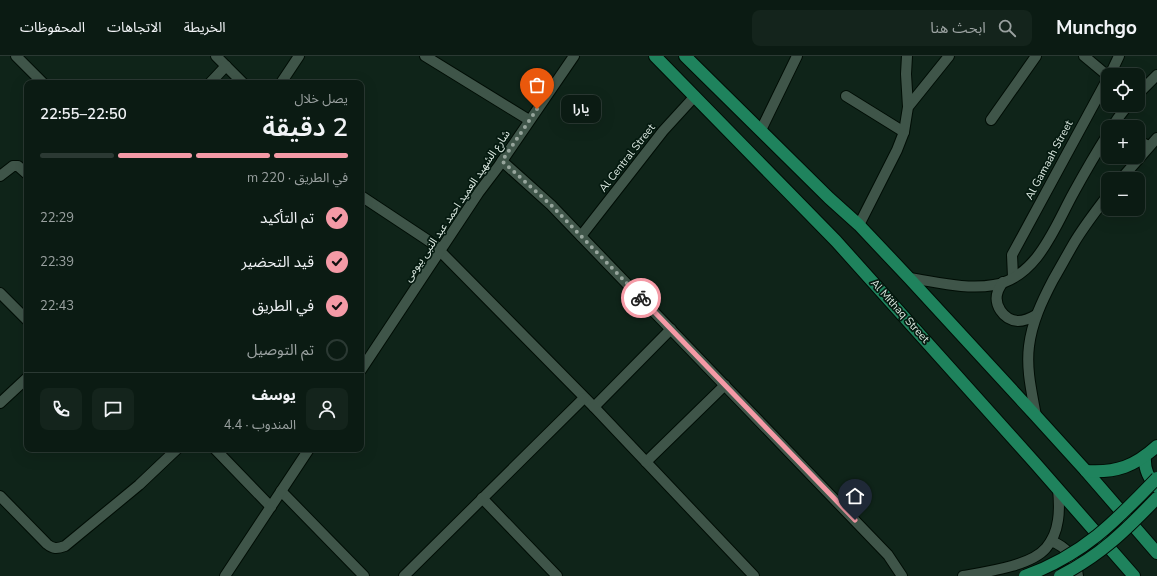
<!DOCTYPE html>
<html lang="ar">
<meta charset="utf-8">
<style>
body{margin:0;font-family:"Nunito Sans","Noto Sans Arabic",sans-serif;background:#14241c;color:#f1f3f6;direction:rtl;height:100vh;display:flex;flex-direction:column;font-size:15px;white-space:nowrap}
*{box-sizing:border-box;margin:0}
p{font-size:13px;color:#9aa1a0}
.icon{flex:none;width:22px;height:22px;fill:none;stroke:currentColor;stroke-width:2;stroke-linecap:round;stroke-linejoin:round}
.map{position:relative;flex:1;overflow:hidden;direction:ltr}
.side{position:absolute;left:24px;top:24px;width:340px;height:372px;display:flex;flex-direction:column;background:#0b1b13;border-radius:8px;box-shadow:0 4px 16px #0002,0 0 0 1px #2b3933;direction:rtl}
.side>*{flex:none}
.controls{position:absolute;left:1101px;top:12px;display:grid;gap:8px}
.controls a{display:grid;place-items:center;width:44px;height:44px;border-radius:8px;background:#0b1b13;box-shadow:0 4px 16px #0002,0 0 0 1px #2b3933;font-size:20px}
.pin{position:absolute;display:grid;place-items:center;width:34px;height:34px;color:#fff;margin:-41px -17px;border-radius:50% 50% 50% 0;rotate:-45deg;box-shadow:0 0 4px #0007}
.pin .icon{rotate:45deg}
.courier{position:absolute;display:grid;place-items:center;width:40px;height:40px;margin:-20px;border:3px solid #f49aa6;border-radius:50%;background:#fff;color:#222;box-shadow:0 1px 5px #0007}
.bubble{position:absolute;height:28px;border-radius:8px;background:#0b1b13;box-shadow:0 4px 16px #0002,0 0 0 1px #2b3933;font-size:13px;font-weight:600;line-height:28px;text-align:center;direction:rtl}
.head em{font-style:normal;font-weight:600}
.head div{display:flex;flex-direction:column-reverse}
.head{display:flex;align-items:center;justify-content:space-between;height:68px;padding:0 16px}
h1{font-size:26px;font-weight:600;line-height:30px}
.bar{display:grid;grid-template-columns:repeat(4,1fr);gap:6px 4px;align-content:center;height:48px;padding:0 16px}
.bar i{height:5px;border-radius:3px;background:#2b3933}
.bar .active{background:#f49aa6}
.bar p{grid-column:span 4}
.line{display:flex;align-items:center;gap:10px;padding:0 16px;border-top:1px solid #2b3933}
.line div{flex:1}
.round{display:grid;place-items:center;flex:none;width:42px;height:42px;border-radius:8px;background:#14241c}
ol{padding:0 16px;list-style:none}
li{display:flex;align-items:center;gap:12px;height:44px}
li p{margin-inline-start:auto}
li .icon{padding:4px;border-radius:50%;background:#f49aa6;color:#111;stroke-width:4}
li:last-child{color:#9aa1a0}
li i{width:22px;height:22px;border:2px solid #2b3933;border-radius:50%}
header{display:flex;align-items:center;gap:24px;box-sizing:border-box;height:56px;padding:0 20px;background:#0b1b13;border-bottom:1px solid #2b3933}
header strong{font-size:19px}
nav{display:flex;gap:22px;margin-inline-start:auto;font-size:14px}
.search{width:280px;height:36px;background:#14241c;display:flex;align-items:center;gap:10px;box-sizing:border-box;padding:0 14px;border-radius:8px;color:#9aa1a0;font-size:15px}
.map>svg:first-child{display:block}
.lines{fill:none;stroke-linecap:round;stroke-linejoin:round}
.minor-casing{stroke:#000d05;stroke-width:12}
.major-casing{stroke:#000d05;stroke-width:14}
.minor{stroke:#3f5549;stroke-width:10}
.major{stroke:#1f835d;stroke-width:12}
.major-bridge-casing{stroke:#000d05;stroke-width:14;stroke-linecap:butt}
.major-bridge{stroke:#1f835d;stroke-width:12}
.done{stroke:#96a59c;stroke-width:4;stroke-dasharray:0 7.2}
.route{stroke:#f49aa6;stroke-width:5}
.labels{text-anchor:middle;dominant-baseline:central;stroke-width:3.5;stroke-linejoin:round;paint-order:stroke}
.street-label{font-size:11px;fill:#deebe3;stroke:#051a10}
</style>
<header>
<strong>Munchgo</strong>
<div class="search"><svg class="icon" aria-label="search" viewBox="0 0 24 24"><circle cx="10" cy="10" r="6"/><path d="M15 15l6 6"/></svg>ابحث هنا</div>
<nav><a>الخريطة</a><a>الاتجاهات</a><a>المحفوظات</a></nav>
</header>
<div class="map">
<svg width="1157" height="520" viewBox="0 0 1157 520">
<rect width="100%" height="100%" fill="#0f2419"/>
<g class="lines">
<defs>
<g id="minor">
<polyline points="16,0 43,27"/>
<polyline points="216,0 243,27"/>
<polyline points="425,0 529,64"/>
<polyline points="907,0 906,18 908,51"/>
<polyline points="1084,0 1108,20"/>
<polyline points="1110,19 1119,0"/>
<polyline points="210,27 226,10"/>
<polyline points="281,27 299,0"/>
<polyline points="1138,38 1157,19"/>
<polyline points="846,40 904,76"/>
<polyline points="991,64 1036,0"/>
<polyline points="1112,71 1118,62 1128,49"/>
<polyline points="761,74 797,0"/>
<polyline points="1138,85 1149,90"/>
<polyline points="502,105 551,149 888,499 902,520"/>
<polyline points="0,120 13,110 18,110 27,118"/>
<polyline points="1121,123 1157,82"/>
<polyline points="361,140 441,193"/>
<polyline points="859,169 897,94 904,76 908,51 949,0"/>
<polyline points="581,180 663,75 695,40"/>
<polyline points="440,195 594,351 754,520"/>
<polyline points="1013,221 1012,199 1108,22"/>
<path d="M 909,222 C 937,226 966,234 994,229 C 1038,221 1055,170 1074,136 C 1085,116 1096,97 1108,78"/>
<path d="M 1003,226 C 1001,229 999,232 998,235 C 993,248 1003,264 1018,265 C 1024,265 1031,262 1036,259"/>
<polyline points="0,237 27,264"/>
<polyline points="361,314 479,136 498,111 574,0"/>
<polyline points="0,347 27,322"/>
<polyline points="594,351 671,273"/>
<path d="M 1036,360 C 1032,337 1026,314 1029,290 C 1032,266 1042,245 1053,224 C 1060,212 1067,199 1074,187 C 1084,170 1096,155 1108,139"/>
<polyline points="215,393 271,451"/>
<polyline points="646,406 725,329"/>
<polyline points="281,435 364,520"/>
<path d="M 0,440 L 47,488 C 53,493 57,493 65,490 L 139,429 L 177,393"/>
<polyline points="482,442 557,520"/>
<path d="M 1051,485 C 1067,491 1076,503 1078,520"/>
<polyline points="225,520 309,393"/>
<polyline points="404,520 584,342"/>
<path d="M 963,520 C 986,516 1031,510 1046,492 C 1060,476 1060,453 1058,433"/>
</g>
<g id="major">
<polyline points="655,0 836,185 1035,407 1134,520"/>
<polyline points="685,0 829,142 859,169 909,222 1036,360 1086,415 1157,497"/>
<path d="M 1145,400 C 1144,413 1148,422 1157,431"/>
<path d="M 1086,415 C 1117,417 1135,410 1157,390"/>
</g>
</defs>
<use href="#minor" class="minor-casing"/>
<use href="#major" class="major-casing"/>
<use href="#minor" class="minor"/>
<use href="#major" class="major"/>
<defs>
<g id="major-bridge">
<path d="M 1025,520 C 1083,499 1115,466 1157,422"/>
<path d="M 1060,520 C 1101,499 1125,475 1157,442"/>
</g>
</defs>
<use href="#major-bridge" class="major-bridge-casing"/>
<use href="#major-bridge" class="major-bridge"/>
</g>
<g class="lines">
<polyline class="done" points="537,53 502,105 551,149 641,242"/>
<polyline class="route" points="641,242 855,464"/>
</g>
<g class="labels">
<g class="street-label">
<text transform="translate(627 102) rotate(-52)">Al Central Street</text>
<text transform="translate(1049 104) rotate(-62)">Al Gamaah Street</text>
<text transform="translate(457 150) rotate(-56)">شارع الشهيد العميد احمد عبد النبى بيومى</text>
<text transform="translate(900 255) rotate(48)">Al Mithaq Street</text>
</g>
</g>
</svg>
<div class="controls">
<a><svg class="icon" aria-label="locate" viewBox="0 0 24 24"><circle cx="12" cy="12" r="6"/><path d="M12 2v4M12 18v4M2 12h4M18 12h4"/></svg></a>
<a>+</a>
<a>−</a>
</div>
<div class="pin" style="left:537px;top:53px;background:#ea580c"><svg class="icon" aria-label="bag" viewBox="0 0 24 24"><path d="M5 8h14l-1 12H6zM9 8a3 3 0 0 1 6 0"/></svg></div>
<div class="pin" style="left:855px;top:464px;background:#1f2937"><svg class="icon" aria-label="home" viewBox="0 0 24 24"><path d="M3 11l9-7 9 7M6 9v11h12V9"/></svg></div>
<div class="courier" style="left:641px;top:242px"><svg class="icon" aria-label="bike" viewBox="0 0 24 24"><circle cx="6" cy="16" r="4"/><circle cx="18" cy="16" r="4"/><path d="M6 16l4-8h5l3 8M10 8l3 8H6M13 5h3"/></svg></div>
<div class="bubble" style="left:561px;top:39px;width:40px">يارا</div>
<section class="side">
<div class="head"><div><h1>2 دقيقة</h1><p>يصل خلال</p></div><em>22:50–22:55</em></div>
<div class="bar"><i class="active"></i><i class="active"></i><i class="active"></i><i></i><p>في الطريق · 220 m</p></div>
<ol>
<li><svg class="icon" aria-label="check" viewBox="0 0 24 24"><path d="M5 12l5 5 9-10"/></svg>تم التأكيد<p>22:29</p></li>
<li><svg class="icon" aria-label="check" viewBox="0 0 24 24"><path d="M5 12l5 5 9-10"/></svg>قيد التحضير<p>22:39</p></li>
<li><svg class="icon" aria-label="check" viewBox="0 0 24 24"><path d="M5 12l5 5 9-10"/></svg>في الطريق<p>22:43</p></li>
<li><i></i>تم التوصيل</li>
</ol>
<div class="line" style="height:72px"><a class="round"><svg class="icon" aria-label="person" viewBox="0 0 24 24"><circle cx="12" cy="8" r="4"/><path d="M4 21q1-7 8-7t8 7"/></svg></a><div><b>يوسف</b><p>المندوب · 4.4</p></div><a class="round"><svg class="icon" aria-label="chat" viewBox="0 0 24 24"><path d="M4 5h16v11H9l-5 4z"/></svg></a><a class="round"><svg class="icon" aria-label="phone" viewBox="0 0 24 24"><path d="M5 4h4l2 5-3 2q2 4 5 5l2-3 5 2v4C11 20 4 13 5 4z"/></svg></a></div>
</section>
</div>
